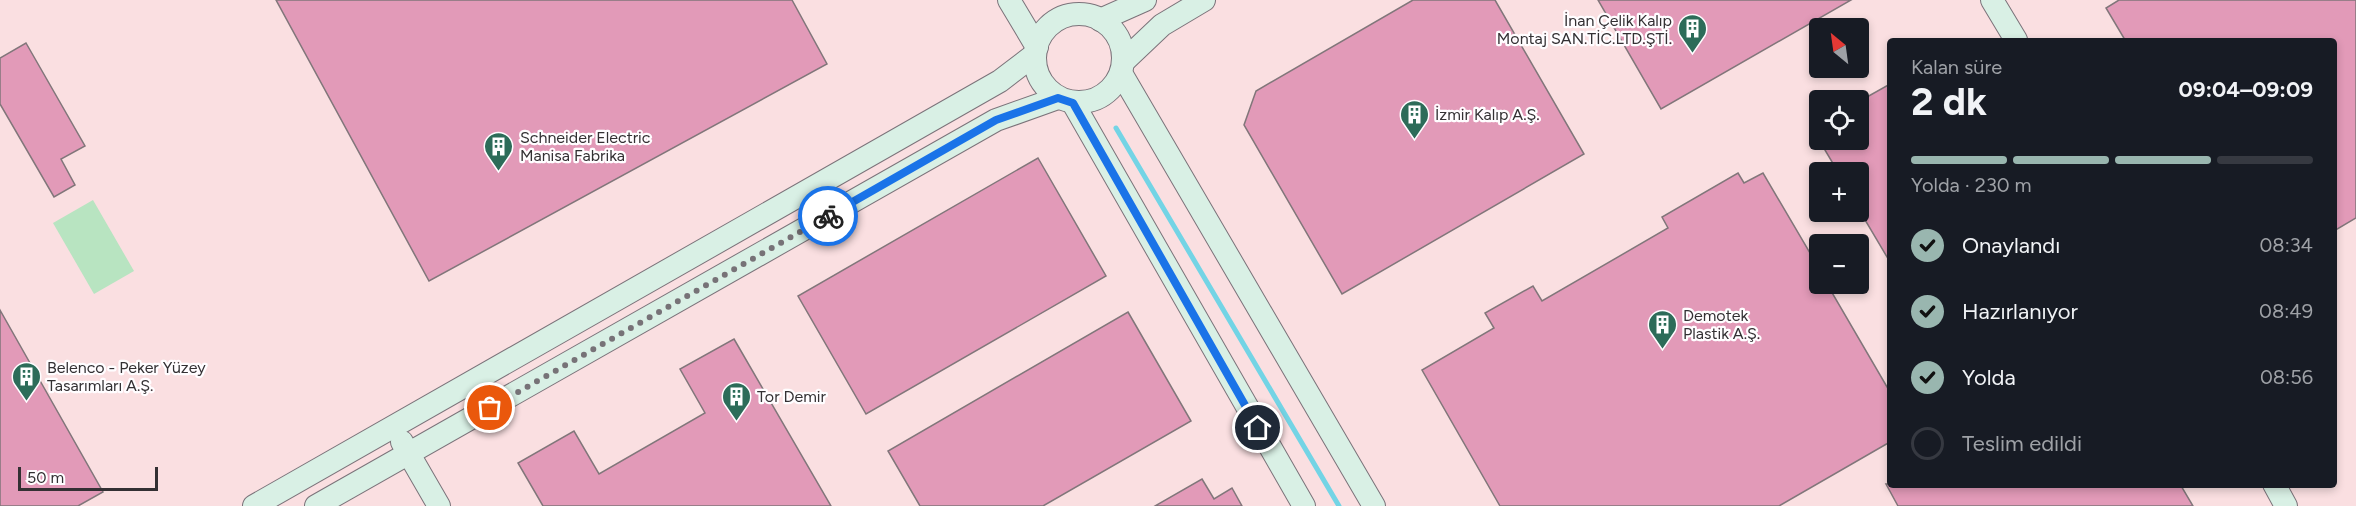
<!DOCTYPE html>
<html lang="tr">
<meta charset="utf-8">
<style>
body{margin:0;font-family:Figtree,sans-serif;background:#20242c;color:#f1f3f6;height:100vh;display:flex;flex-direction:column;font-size:22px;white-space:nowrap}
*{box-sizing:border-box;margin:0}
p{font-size:20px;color:#9ea1a6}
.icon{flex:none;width:33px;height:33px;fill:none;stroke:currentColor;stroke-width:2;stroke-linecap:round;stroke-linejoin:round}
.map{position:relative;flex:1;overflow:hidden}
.panel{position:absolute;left:1887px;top:38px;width:450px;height:450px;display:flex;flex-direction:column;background:#171b24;border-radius:6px;box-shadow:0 3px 9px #0003}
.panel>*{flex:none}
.needle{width:39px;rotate:331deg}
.buttons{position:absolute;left:1809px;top:18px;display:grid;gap:12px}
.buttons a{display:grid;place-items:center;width:60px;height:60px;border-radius:6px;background:#171b24;box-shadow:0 3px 9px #0003;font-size:30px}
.scale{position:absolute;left:18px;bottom:15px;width:140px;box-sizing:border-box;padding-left:6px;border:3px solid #333033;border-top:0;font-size:16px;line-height:21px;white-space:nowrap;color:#333033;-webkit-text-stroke:4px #fffdff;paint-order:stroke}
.pin{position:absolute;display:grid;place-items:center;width:51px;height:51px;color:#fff;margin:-26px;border:3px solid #fff;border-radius:50%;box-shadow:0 2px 6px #0007}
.courier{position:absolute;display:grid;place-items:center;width:60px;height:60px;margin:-30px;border:4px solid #1a73e8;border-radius:50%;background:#fff;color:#222;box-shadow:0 2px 8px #0007}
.head em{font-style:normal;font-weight:700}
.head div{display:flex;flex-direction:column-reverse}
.head{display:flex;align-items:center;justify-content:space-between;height:102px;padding:0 24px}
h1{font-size:39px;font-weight:700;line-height:45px}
.bar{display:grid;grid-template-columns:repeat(4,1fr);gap:9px 6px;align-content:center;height:72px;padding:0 24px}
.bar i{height:8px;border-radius:4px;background:#363941}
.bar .selected{background:#99b6af}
.bar p{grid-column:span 4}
ol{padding:0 24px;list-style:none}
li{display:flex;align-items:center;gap:18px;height:66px}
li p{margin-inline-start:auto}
li .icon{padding:6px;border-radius:50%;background:#99b6af;color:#111;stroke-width:4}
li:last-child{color:#9ea1a6}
li i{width:33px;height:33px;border:3px solid #363941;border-radius:50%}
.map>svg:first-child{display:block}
.industrial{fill:#fadfe1;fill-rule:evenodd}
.green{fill:#b8e4c1}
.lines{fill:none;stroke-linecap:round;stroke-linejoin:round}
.stream{stroke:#73d4e5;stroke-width:5}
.building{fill:#e29ab8;stroke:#81767a;stroke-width:1.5}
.secondary-casing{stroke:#7b737a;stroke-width:24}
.secondary{stroke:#d9f0e5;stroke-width:22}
.done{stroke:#777277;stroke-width:6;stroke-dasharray:0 10.8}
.route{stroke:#1a73e8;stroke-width:8}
.labels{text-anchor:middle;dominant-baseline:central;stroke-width:4.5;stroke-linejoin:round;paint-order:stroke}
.poi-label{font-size:16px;fill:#333033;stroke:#fffdff;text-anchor:start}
</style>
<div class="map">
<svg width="2356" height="506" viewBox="0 0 2356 506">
<rect width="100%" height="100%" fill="#f6edf6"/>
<path class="industrial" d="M 0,0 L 2356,0 L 2356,506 L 0,506 ZM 1820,28 L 1858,28 L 1858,68 L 1820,68 ZM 1890,40 L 2334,40 L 2334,484 L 1890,484 ZM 1820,100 L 1858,100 L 1858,140 L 1820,140 ZM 1820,172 L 1858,172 L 1858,212 L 1820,212 ZM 1820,244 L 1858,244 L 1858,284 L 1820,284 Z"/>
<polygon class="green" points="93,200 134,271 94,294 53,223"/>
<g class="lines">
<polyline class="stream" points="1116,128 1339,506"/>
</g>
<g class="building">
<polygon points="276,0 792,0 827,64 429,281"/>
<polygon points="1413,0 1495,0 1584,154 1342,294 1244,125 1256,91"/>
<polygon points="1598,0 1851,0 1661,109"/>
<polygon points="2119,0 2356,0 2356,218 2334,231 2334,40 2125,40 2106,8"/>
<polygon points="26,43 85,146 61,159 75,185 54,197 0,104 0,58"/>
<polygon points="1890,84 1890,262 1858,208 1858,172 1838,172 1819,140 1858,140 1858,102"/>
<polygon points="1038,158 1106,276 866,414 798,296"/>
<polygon points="1738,173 1744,183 1763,173 1820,270 1820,284 1827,284 1890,392 1890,442 1779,506 1500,506 1422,370 1494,328 1485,313 1533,286 1542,301 1668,228 1662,217"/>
<polygon points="0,310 103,492 78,506 0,506"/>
<polygon points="1128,312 1191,421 1043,506 920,506 888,451"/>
<polygon points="734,339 831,506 543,506 518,463 574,431 599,474 705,413 680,369"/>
<polygon points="1202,479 1214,499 1232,488 1242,506 1155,506"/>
<polygon points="1886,484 2180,484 2193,506 1898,506"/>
</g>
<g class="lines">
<defs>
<g id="secondary">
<polyline points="1009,0 1037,47"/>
<polyline points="1992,0 2016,40"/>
<circle cx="1079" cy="58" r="44"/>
<polyline points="1100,20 1145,0"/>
<polyline points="1123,62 1162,25 1204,0"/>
<polyline points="1121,73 1374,506"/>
<polyline points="1073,103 1304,506"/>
<polyline points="402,442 439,506"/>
<polyline points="2274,484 2286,506"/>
<polyline points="254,506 1000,81 1034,55"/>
<polyline points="316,506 996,120 1058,98"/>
</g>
</defs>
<use href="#secondary" class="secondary-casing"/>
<use href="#secondary" class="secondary"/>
</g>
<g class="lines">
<polyline class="done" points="490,408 828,216"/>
<polyline class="route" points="828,216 996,120 1058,98 1073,103 1258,428"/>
</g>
<defs>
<symbol id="building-pin" viewBox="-11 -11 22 30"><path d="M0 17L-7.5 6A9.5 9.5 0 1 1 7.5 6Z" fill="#2d6c59" stroke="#fffdff"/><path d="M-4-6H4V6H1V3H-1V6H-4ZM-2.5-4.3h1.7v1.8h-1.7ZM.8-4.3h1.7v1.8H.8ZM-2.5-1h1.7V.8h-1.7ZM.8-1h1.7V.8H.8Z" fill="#fff"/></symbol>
</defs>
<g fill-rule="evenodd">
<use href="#building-pin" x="1676" y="12" width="33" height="45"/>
<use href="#building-pin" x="1398" y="98" width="33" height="45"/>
<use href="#building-pin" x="482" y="130" width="33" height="45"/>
<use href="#building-pin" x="1646" y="308" width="33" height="45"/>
<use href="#building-pin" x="10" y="360" width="33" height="45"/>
<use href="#building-pin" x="720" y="380" width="33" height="45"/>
</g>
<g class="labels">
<g class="poi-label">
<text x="1672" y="20" text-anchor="end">İnan Çelik Kalıp<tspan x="1672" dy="18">Montaj SAN.TİC.LTD.ŞTİ.</tspan></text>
<text x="1435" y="114">İzmir Kalıp A.Ş.</text>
<text x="520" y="137">Schneider Electric<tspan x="520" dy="18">Manisa Fabrika</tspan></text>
<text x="1683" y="315">Demotek<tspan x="1683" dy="18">Plastik A.Ş.</tspan></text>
<text x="47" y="367">Belenco - Peker Yüzey<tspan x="47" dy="18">Tasarımları A.Ş.</tspan></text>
<text x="757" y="396">Tor Demir</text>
</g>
</g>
</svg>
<div class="buttons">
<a><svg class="needle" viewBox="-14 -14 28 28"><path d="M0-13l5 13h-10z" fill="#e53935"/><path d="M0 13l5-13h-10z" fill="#9ea1a6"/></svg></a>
<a><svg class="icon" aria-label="locate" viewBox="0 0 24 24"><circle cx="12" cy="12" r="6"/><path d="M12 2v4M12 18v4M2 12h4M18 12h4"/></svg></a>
<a>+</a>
<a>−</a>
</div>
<div class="scale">50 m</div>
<div class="pin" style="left:490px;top:408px;background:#ea580c"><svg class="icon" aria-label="bag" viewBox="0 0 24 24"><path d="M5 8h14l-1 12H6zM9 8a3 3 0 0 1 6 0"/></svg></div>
<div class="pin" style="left:1258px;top:428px;background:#1f2937"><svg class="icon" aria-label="home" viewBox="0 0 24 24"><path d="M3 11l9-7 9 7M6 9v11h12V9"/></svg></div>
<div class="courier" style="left:828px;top:216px"><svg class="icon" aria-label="bike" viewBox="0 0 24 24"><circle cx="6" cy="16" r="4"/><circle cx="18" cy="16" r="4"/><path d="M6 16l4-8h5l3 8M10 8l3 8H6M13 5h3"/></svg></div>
<section class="panel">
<div class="head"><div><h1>2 dk</h1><p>Kalan süre</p></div><em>09:04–09:09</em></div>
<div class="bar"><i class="selected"></i><i class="selected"></i><i class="selected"></i><i></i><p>Yolda · 230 m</p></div>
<ol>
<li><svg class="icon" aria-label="check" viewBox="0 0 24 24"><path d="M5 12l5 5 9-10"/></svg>Onaylandı<p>08:34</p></li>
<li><svg class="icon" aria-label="check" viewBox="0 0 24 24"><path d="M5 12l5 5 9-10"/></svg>Hazırlanıyor<p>08:49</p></li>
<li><svg class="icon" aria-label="check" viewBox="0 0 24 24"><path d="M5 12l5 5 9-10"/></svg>Yolda<p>08:56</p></li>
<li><i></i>Teslim edildi</li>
</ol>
</section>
</div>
